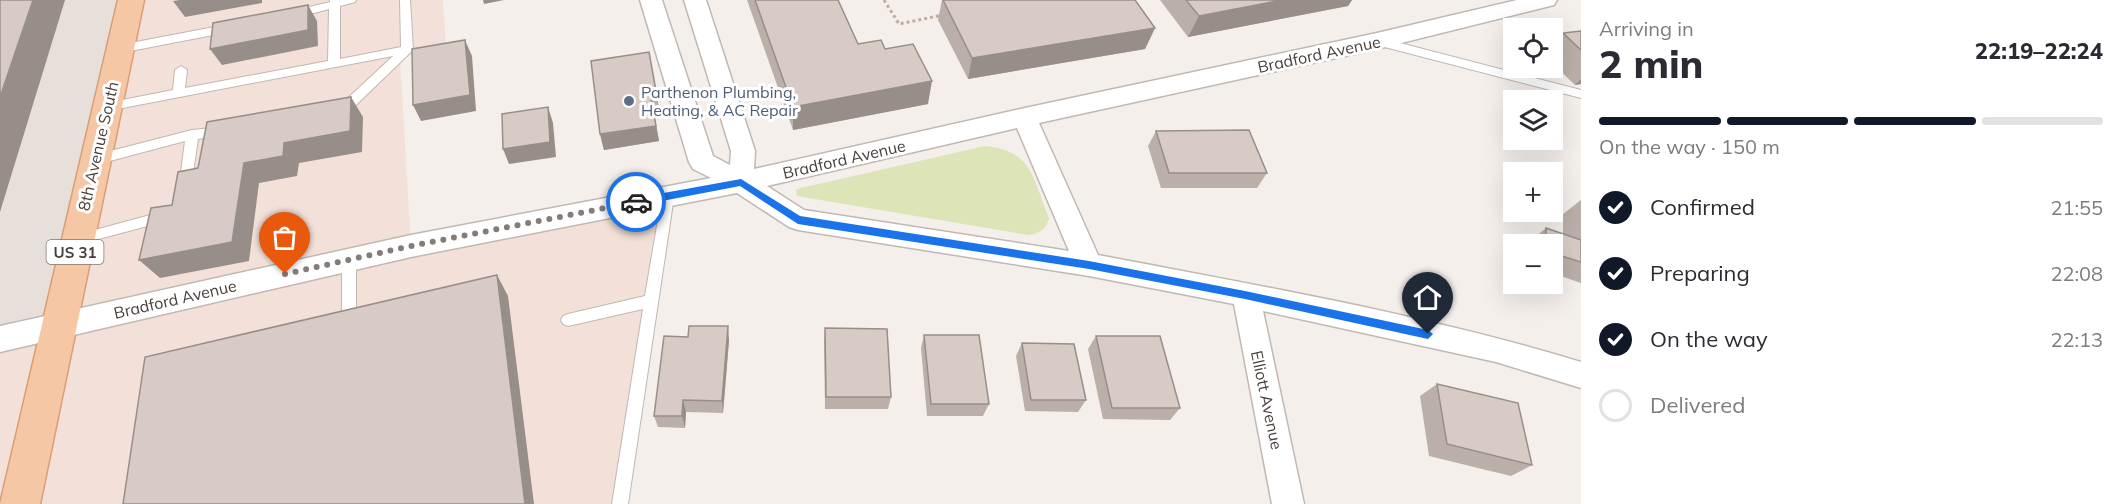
<!DOCTYPE html>
<meta charset="utf-8">
<style>
body{margin:0;font-family:Mulish,sans-serif;background:#f2f2f3;color:#2b2b33;height:100vh;display:flex;flex-direction:column;font-size:22px;white-space:nowrap}
*{box-sizing:border-box;margin:0}
p{font-size:20px;color:#7c7c81}
.icon{flex:none;width:33px;height:33px;fill:none;stroke:currentColor;stroke-width:2;stroke-linecap:round;stroke-linejoin:round}
.map{position:relative;flex:1;overflow:hidden}
.details{display:flex;flex-direction:column;background:#fff;width:540px}
.details>*{flex:none}
.fabs{position:absolute;left:1503px;top:18px;display:grid;gap:12px}
.fabs a{display:grid;place-items:center;width:60px;height:60px;border-radius:0px;background:#fff;box-shadow:0 6px 24px #0002;font-size:30px}
.pin{position:absolute;display:grid;place-items:center;width:51px;height:51px;color:#fff;margin:-62px -26px;border-radius:50% 50% 50% 0;rotate:-45deg;box-shadow:0 0 6px #0007}
.pin .icon{rotate:45deg}
.courier{position:absolute;display:grid;place-items:center;width:60px;height:60px;margin:-30px;border:4px solid #1a73e8;border-radius:50%;background:#fff;color:#222;box-shadow:0 2px 8px #0007}
.head em{font-style:normal;font-weight:800}
.head div{display:flex;flex-direction:column-reverse}
.head{display:flex;align-items:center;justify-content:space-between;height:102px;padding:0 18px}
h1{font-size:39px;font-weight:800;line-height:45px}
.bar{display:grid;grid-template-columns:repeat(4,1fr);gap:9px 6px;align-content:center;height:72px;padding:0 18px}
.bar i{height:8px;border-radius:4px;background:#e1e1e2}
.bar .selected{background:#111827}
.bar p{grid-column:span 4}
ol{padding:0 18px;list-style:none}
li{display:flex;align-items:center;gap:18px;height:66px}
li p{margin-inline-start:auto}
li .icon{padding:6px;border-radius:50%;background:#111827;color:#fff;stroke-width:4}
li:last-child{color:#7c7c81}
li i{width:33px;height:33px;border:3px solid #e1e1e2;border-radius:50%}
main{display:flex;flex:1;min-height:0}
.map>svg:first-child{display:block}
.residential{fill:#e7dfda}
.commercial{fill:#f3e1d9}
.green{fill:#dce4b8}
.lines{fill:none;stroke-linecap:round;stroke-linejoin:round}
.lane-casing{stroke:#c2b7b1;stroke-width:2}
.street-casing{stroke:#c2b7b1;stroke-width:3}
.primary-casing{stroke:#d99f74;stroke-width:3}
.path{stroke:#bfaca1;stroke-width:3;stroke-dasharray:3 3;stroke-linecap:butt}
.lane{fill:#fff;fill-rule:evenodd}
.street{fill:#fff;fill-rule:evenodd}
.primary{fill:#f5c7a4;fill-rule:evenodd}
.wall{fill:#baafa9}
.shaded-wall{fill:#978e8a}
.building{fill:#d8cbc5;stroke:#978e8a;stroke-width:1.5}
.route{fill:#1a73e8}
.done{stroke:#847c78;stroke-width:6;stroke-dasharray:0 10.8}
.service-dot{fill:#5c6f8a;stroke:#fff;stroke-width:2}
.labels{text-anchor:middle;dominant-baseline:central;stroke-width:6;stroke-linejoin:round;paint-order:stroke}
.shield{fill:#fff;stroke:#7f7875;stroke-width:1.5}
.shield-label{font-size:15px;font-weight:bold;fill:#483e3a}
.street-label{font-size:16px;fill:#483e3a;stroke:#fff}
.service-label{font-size:16px;fill:#4e5e75;stroke:#fff;text-anchor:start}
</style>
<main>
<div class="map">
<svg width="1581" height="504" viewBox="0 0 1581 504">
<rect width="100%" height="100%" fill="#f4efeb"/>
<polygon class="residential" points="0,0 131,0 59,325 0,339"/>
<polygon class="commercial" points="131,0 443,0 446,48 400,57 411,246 668,196 620,504 0,504 0,339 59,325"/>
<path class="green" d="M 985,146 C 1033,150 1033,180 1049,218 C 1047,229 1039,234 1028,235 L 797,196 L 796,190 L 801,188 Z"/>
<g class="lines">
<defs>
<g id="lane">
<polygon points="330,0 356,0 355,2 340,6 340,59 401,47 400,0 410,0 413,50 356,105 337,109 331,105 333,102 348,98 393,56 107,111 101,107 107,103 173,90 175,70 181,66 187,70 185,88 328,61 329,9 296,18 291,14 292,11 330,2"/>
<polygon points="230,24 236,28 234,31 120,53 114,49 120,45"/>
<polygon points="1377,37 1581,90 1581,98 1373,44 1371,41"/>
<polygon points="222,127 228,131 226,134 198,139 191,188 185,193 179,188 185,141 95,165 89,160 95,155 192,130"/>
<polygon points="668,191 674,196 628,504 612,504 643,309 568,326 563,324 561,320 563,316 568,314 645,296 662,196"/>
<polygon points="165,211 170,212 172,216 170,220 80,244 75,243 73,239 75,235 80,234"/>
<polygon points="349,253 354,255 356,259 356,312 354,316 349,318 344,316 342,312 342,259 344,255"/>
</g>
<path id="street" d="M 640,0 L 662,0 L 713,156 L 730,165 L 731,151 L 684,0 L 706,0 L 755,151 L 754,169 L 1025,108 L 1377,33 L 1517,0 L 1557,0 L 1554,5 L 1377,49 L 1039,123 L 1098,255 C 1260,286 1423,314 1581,362 L 1581,388 L 1496,362 L 1263,311 L 1304,504 L 1272,504 L 1234,304 L 1089,276 L 798,230 L 789,227 L 737,193 L 411,257 L 0,352 L 0,326 L 411,235 L 711,178 L 693,169 L 689,162 ZM 1017,128 L 1069,251 L 804,210 L 767,186 Z"/>
<polygon id="primary" points="118,0 144,0 40,504 0,504"/>
</defs>
<use href="#lane" class="lane-casing"/>
<use href="#street" class="street-casing"/>
<use href="#primary" class="primary-casing"/>
<polyline class="path" points="884,0 899,24 943,15"/>
<use href="#lane" class="lane"/>
<use href="#street" class="street"/>
<use href="#primary" class="primary"/>
</g>
<g class="wall">
<polygon points="747,0 838,0 858,44 885,49 928,104 793,130"/>
<polygon points="942,0 1135,0 1155,28 1145,49 968,79 938,20"/>
<polygon points="1160,0 1352,0 1348,6 1188,37"/>
<polygon points="1581,31 1581,84 1575,85 1552,63 1552,45 1563,33"/>
<polygon points="649,52 659,107 653,107 659,141 604,150 600,134"/>
<polygon points="1156,131 1267,173 1257,188 1161,188 1148,146"/>
<polygon points="1581,200 1581,283 1552,273 1552,244 1528,244 1528,243 1546,228 1563,234 1563,214"/>
<polygon points="825,328 891,397 888,409 825,409 824,341"/>
<polygon points="924,335 989,404 983,416 927,416 921,348"/>
<polygon points="1096,336 1180,408 1170,420 1103,419 1088,349"/>
<polygon points="729,340 723,413 686,412 685,428 658,427 654,416"/>
<polygon points="1022,343 1086,400 1078,412 1025,411 1016,356"/>
<polygon points="1437,384 1532,465 1511,476 1429,456 1420,396"/>
</g>
<g class="shaded-wall">
<polygon points="33,0 65,0 0,212 0,97"/>
<polygon points="180,0 262,0 262,3 185,17 173,1"/>
<polygon points="483,0 504,0 484,4"/>
<polygon points="1282,0 1352,0 1348,6 1188,37 1199,16"/>
<polygon points="308,5 317,21 318,46 222,65 210,49"/>
<polygon points="1155,28 1145,49 968,79 972,58"/>
<polygon points="465,40 472,56 476,111 421,121 413,105"/>
<polygon points="1581,79 1581,84 1575,85"/>
<polygon points="932,81 928,104 793,130 793,107"/>
<polygon points="650,92 659,141 604,150 600,134"/>
<polygon points="351,97 363,117 362,152 299,163 297,176 259,183 249,261 160,278 139,260 244,163"/>
<polygon points="548,107 553,123 556,157 509,164 503,149"/>
<polygon points="497,275 508,296 534,504 525,504"/>
<polygon points="728,326 729,340 723,413 722,401"/>
<polygon points="683,400 686,412 685,428 682,416"/>
</g>
<g class="building">
<polygon points="0,0 33,0 0,97"/>
<polygon points="755,0 838,0 858,44 881,40 885,49 913,44 932,81 793,107"/>
<polygon points="943,0 1135,0 1155,28 972,58"/>
<polygon points="1186,0 1282,0 1199,16"/>
<polygon points="308,5 308,30 210,49 213,23"/>
<polygon points="1581,31 1581,50 1563,33"/>
<polygon points="465,40 470,95 413,105 412,49"/>
<polygon points="649,52 656,91 650,92 656,126 600,134 591,61"/>
<polygon points="351,97 350,131 284,143 283,156 244,163 232,242 139,260 151,208 172,205 178,172 198,168 207,122"/>
<polygon points="548,107 550,142 503,149 502,114"/>
<polygon points="1249,130 1267,173 1169,173 1156,131"/>
<polygon points="1546,228 1581,240 1581,262 1552,253 1552,244 1546,244"/>
<polygon points="497,275 525,504 123,504 145,357"/>
<polygon points="689,326 728,326 722,401 683,400 682,416 654,416 664,336 688,337"/>
<polygon points="825,328 887,329 891,397 826,397"/>
<polygon points="924,335 979,335 989,404 931,404"/>
<polygon points="1096,336 1160,336 1180,408 1112,408"/>
<polygon points="1022,343 1074,344 1086,400 1031,400"/>
<polygon points="1437,384 1518,403 1532,465 1447,444"/>
</g>
<polygon class="route" points="741,179 800,216 1089,261 1245,291 1428,330 1433,334 1428,339 1245,299 1089,269 798,224 740,186 636,206 631,202 636,198"/>
<g class="lines">
<polyline class="done" points="285,274 411,246 636,202"/>
</g>
<circle class="service-dot" cx="629" cy="101" r="6"/>
<g class="labels">
<rect class="shield" x="46.5" y="240" width="57" height="24" rx="4.5"/>
<g class="shield-label">
<text x="75" y="252">US 31</text>
</g>
<g class="street-label">
<text transform="translate(1319 54) rotate(-12)">Bradford Avenue</text>
<text transform="translate(98 146) rotate(-77)">8th Avenue South</text>
<text transform="translate(844 159) rotate(-13)">Bradford Avenue</text>
<text transform="translate(175 299) rotate(-13)">Bradford Avenue</text>
<text transform="translate(1267 400) rotate(78)">Elliott Avenue</text>
</g>
<g class="service-label">
<text x="641" y="92">Parthenon Plumbing,<tspan x="641" dy="18">Heating, &amp; AC Repair</tspan></text>
</g>
</g>
</svg>
<div class="fabs">
<a><svg class="icon" aria-label="locate" viewBox="0 0 24 24"><circle cx="12" cy="12" r="6"/><path d="M12 2v4M12 18v4M2 12h4M18 12h4"/></svg></a>
<a><svg class="icon" aria-label="layers" viewBox="0 0 24 24"><path d="M12 4l9 5-9 5-9-5zM3 14l9 5 9-5"/></svg></a>
<a>+</a>
<a>−</a>
</div>
<div class="pin" style="left:285px;top:274px;background:#ea580c"><svg class="icon" aria-label="bag" viewBox="0 0 24 24"><path d="M5 8h14l-1 12H6zM9 8a3 3 0 0 1 6 0"/></svg></div>
<div class="pin" style="left:1428px;top:334px;background:#1f2937"><svg class="icon" aria-label="home" viewBox="0 0 24 24"><path d="M3 11l9-7 9 7M6 9v11h12V9"/></svg></div>
<div class="courier" style="left:636px;top:202px"><svg class="icon" aria-label="car" viewBox="0 0 24 24"><path d="M5 17H2v-5l4-1 3-4h7l3 4 3 1v5h-3M9 17h6M6 11h13"/><circle cx="7" cy="17" r="2"/><circle cx="17" cy="17" r="2"/></svg></div>
</div>
<section class="details">
<div class="head"><div><h1>2 min</h1><p>Arriving in</p></div><em>22:19–22:24</em></div>
<div class="bar"><i class="selected"></i><i class="selected"></i><i class="selected"></i><i></i><p>On the way · 150 m</p></div>
<ol>
<li><svg class="icon" aria-label="check" viewBox="0 0 24 24"><path d="M5 12l5 5 9-10"/></svg>Confirmed<p>21:55</p></li>
<li><svg class="icon" aria-label="check" viewBox="0 0 24 24"><path d="M5 12l5 5 9-10"/></svg>Preparing<p>22:08</p></li>
<li><svg class="icon" aria-label="check" viewBox="0 0 24 24"><path d="M5 12l5 5 9-10"/></svg>On the way<p>22:13</p></li>
<li><i></i>Delivered</li>
</ol>
</section>
</main>
